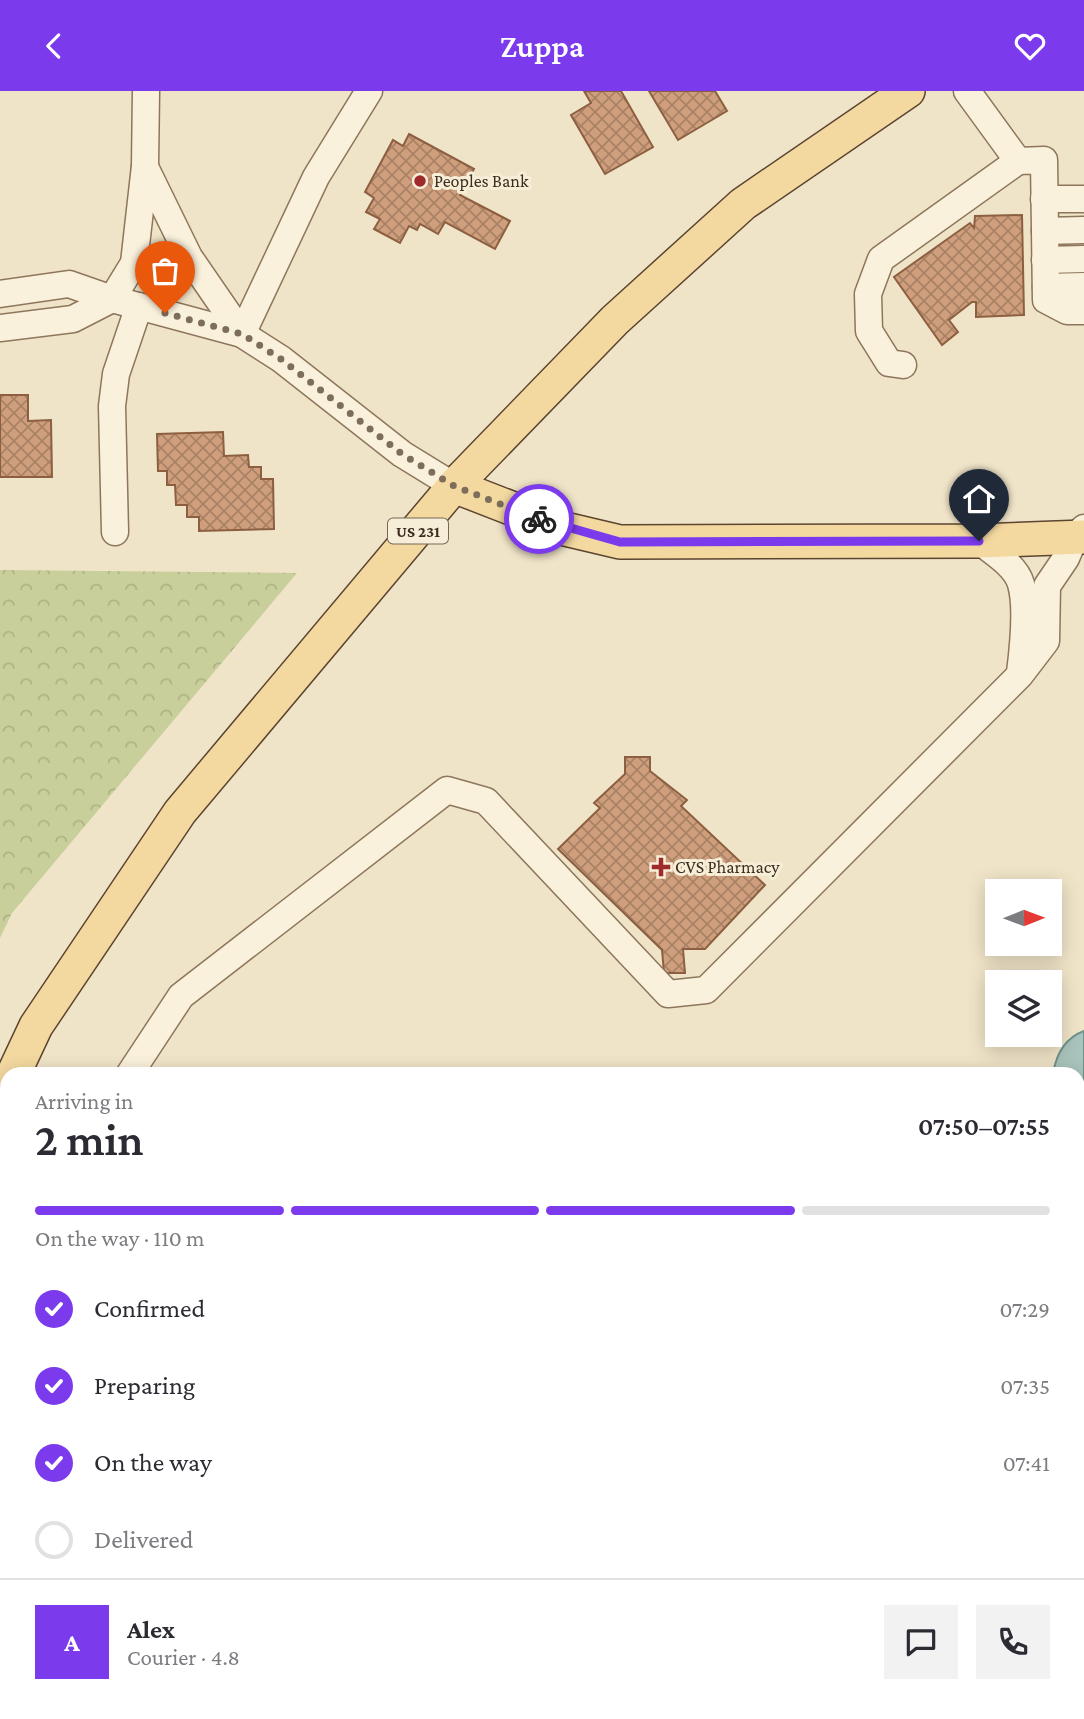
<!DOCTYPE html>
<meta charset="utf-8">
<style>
body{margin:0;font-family:"Crimson Pro",serif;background:#f2f2f3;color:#2b2b33;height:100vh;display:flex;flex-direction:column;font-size:26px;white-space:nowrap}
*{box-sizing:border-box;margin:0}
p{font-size:23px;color:#7c7c81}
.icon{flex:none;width:38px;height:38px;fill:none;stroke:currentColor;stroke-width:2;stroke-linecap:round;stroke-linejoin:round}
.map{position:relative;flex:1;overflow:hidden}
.panel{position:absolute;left:0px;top:976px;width:1085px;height:653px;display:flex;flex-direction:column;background:#fff;border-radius:21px 21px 0 0;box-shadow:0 4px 18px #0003}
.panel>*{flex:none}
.needle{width:46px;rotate:89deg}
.buttons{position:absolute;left:985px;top:788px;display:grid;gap:14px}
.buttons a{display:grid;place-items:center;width:77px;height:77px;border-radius:0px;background:#fff;box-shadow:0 4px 18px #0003;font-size:35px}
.pin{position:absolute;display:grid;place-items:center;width:60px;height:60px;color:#fff;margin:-72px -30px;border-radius:50% 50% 50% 0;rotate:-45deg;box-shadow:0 0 7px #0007}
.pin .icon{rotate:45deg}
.courier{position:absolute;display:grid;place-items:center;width:70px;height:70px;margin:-35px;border:5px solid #7c3aed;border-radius:50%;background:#fff;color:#222;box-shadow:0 2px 9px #0007}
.head em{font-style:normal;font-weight:600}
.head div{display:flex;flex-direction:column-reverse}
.head{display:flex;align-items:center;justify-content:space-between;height:119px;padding:0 35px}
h1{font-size:46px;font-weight:600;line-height:52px}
.bar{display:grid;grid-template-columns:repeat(4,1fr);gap:10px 7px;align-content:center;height:84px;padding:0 35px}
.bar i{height:9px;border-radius:5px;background:#e1e1e2}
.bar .active{background:#7c3aed}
.bar p{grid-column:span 4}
.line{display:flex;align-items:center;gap:18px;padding:0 35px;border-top:2px solid #e1e1e2}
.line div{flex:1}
.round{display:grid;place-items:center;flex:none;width:74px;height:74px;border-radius:0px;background:#f2f2f3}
ol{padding:0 35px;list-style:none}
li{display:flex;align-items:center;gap:21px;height:77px}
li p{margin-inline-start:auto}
li .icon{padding:7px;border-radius:50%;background:#7c3aed;color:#fff;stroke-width:4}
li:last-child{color:#7c7c81}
li i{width:38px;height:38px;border:4px solid #e1e1e2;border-radius:50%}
header{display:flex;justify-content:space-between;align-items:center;height:91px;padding:0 35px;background:#7c3aed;color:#fff;font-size:32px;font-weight:600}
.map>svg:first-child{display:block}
.forest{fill:url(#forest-crowns)}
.water{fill:#a9c4bc;stroke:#6f938a;stroke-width:2}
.building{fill:url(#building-cross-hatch);stroke:#8d5f41;stroke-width:2}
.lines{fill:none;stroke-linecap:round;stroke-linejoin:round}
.minor-casing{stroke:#8d765c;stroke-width:29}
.major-casing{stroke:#5b4430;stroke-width:36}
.minor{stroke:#faf1dc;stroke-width:26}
.major{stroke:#f3d9a0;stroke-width:33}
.done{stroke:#7c6e5b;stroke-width:7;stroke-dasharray:0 12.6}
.route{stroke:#7c3aed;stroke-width:9}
.poi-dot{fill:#9e2a2b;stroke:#f7eed8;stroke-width:2.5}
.labels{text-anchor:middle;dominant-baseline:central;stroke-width:6;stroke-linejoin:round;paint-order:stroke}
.shield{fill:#f7eed8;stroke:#756857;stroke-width:2}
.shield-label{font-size:16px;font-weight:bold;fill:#3d2e20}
.poi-label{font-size:18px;fill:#3d2e20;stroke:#f7eed8;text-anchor:start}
</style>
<header><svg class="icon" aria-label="back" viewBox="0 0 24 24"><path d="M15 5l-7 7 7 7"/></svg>Zuppa<svg class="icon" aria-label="heart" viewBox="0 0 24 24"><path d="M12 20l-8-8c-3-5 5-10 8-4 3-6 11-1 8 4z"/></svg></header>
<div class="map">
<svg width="1084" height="1628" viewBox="0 0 1084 1628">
<defs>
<pattern id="forest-crowns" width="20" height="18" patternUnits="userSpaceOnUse" patternTransform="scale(1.75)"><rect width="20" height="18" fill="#c9cf9b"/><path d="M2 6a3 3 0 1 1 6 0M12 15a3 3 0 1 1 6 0" fill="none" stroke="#aeb285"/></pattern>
<pattern id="building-cross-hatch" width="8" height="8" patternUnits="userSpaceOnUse" patternTransform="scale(1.75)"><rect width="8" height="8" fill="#cf9f7d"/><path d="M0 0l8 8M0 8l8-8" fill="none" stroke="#a98266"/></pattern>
</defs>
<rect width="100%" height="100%" fill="#f0e4c8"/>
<polygon class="forest" points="0,479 297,482 12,822 0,847"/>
<path class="water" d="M 1084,940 L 1084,1220 L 1078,1219 L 1078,984 L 1053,983 C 1056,964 1065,947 1084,940 Z"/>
<g class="building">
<polygon points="584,0 621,0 653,56 605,83 571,24 591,12"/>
<polygon points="649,0 715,0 727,20 678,49"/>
<polygon points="409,43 474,78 460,104 510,130 495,158 445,131 438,143 420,133 417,139 409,135 400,152 374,138 380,128 366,121 374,107 365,101 393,49 403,55"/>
<polygon points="1022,124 1024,224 976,226 976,211 972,211 949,229 958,241 942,254 894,186 970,132 974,137 975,125"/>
<polygon points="0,304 28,304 28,330 51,329 52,386 0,386"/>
<polygon points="223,341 224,365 248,364 249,376 261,376 261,388 273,388 274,438 199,440 199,426 187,426 187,414 176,414 175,394 167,394 167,380 158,380 157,343"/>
<polygon points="625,666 650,666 650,680 687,709 681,715 765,794 705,858 683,858 685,882 664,882 662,859 558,758 600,717 594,712 625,683"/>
</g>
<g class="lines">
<defs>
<g id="minor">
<polyline points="1018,70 1044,69 1046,209 1067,220 1084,220"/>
<polyline points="145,76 189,166 242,243"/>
<polyline points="1044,108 1084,108"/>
<polyline points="1045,140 1084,139"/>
<polyline points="1045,169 1084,168"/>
<polyline points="1046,196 1084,195"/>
<polyline points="0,203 69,193 112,208 242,243 281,268 402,363 454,395"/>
<polyline points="112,208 134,172 145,75 146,0"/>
<polyline points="0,237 73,228 112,208"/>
<polyline points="242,243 316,86 369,0"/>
<polyline points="903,274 889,272 869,240 868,203 881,168 1018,70 967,0"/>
<polyline points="115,441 112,315 116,283 139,215"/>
<path d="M 979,450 C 993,461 1016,475 1021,493 C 1028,517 1023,558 1020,582"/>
<polyline points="129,984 181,905 447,699 486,710 668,903 706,899 1020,584 1046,550 1047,495 1066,467 1075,446 1084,437"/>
<polyline points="0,1060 7,1063"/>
</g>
<g id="major">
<polyline points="454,395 565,438 620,451 979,450 1084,446"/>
<polyline points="13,984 36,935 180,721 454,395 615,229 743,113 908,0"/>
</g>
</defs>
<use href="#minor" class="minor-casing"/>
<use href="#major" class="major-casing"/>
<use href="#minor" class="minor"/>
<use href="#major" class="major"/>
</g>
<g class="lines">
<polyline class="done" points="165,222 242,243 281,268 402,363 454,395 539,428"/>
<polyline class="route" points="539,428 620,451 979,450"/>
</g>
<g class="poi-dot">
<circle cx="420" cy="90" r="7"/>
<path d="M657.5 765.5h7v7h7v7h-7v7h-7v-7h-7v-7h7z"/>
</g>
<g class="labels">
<rect class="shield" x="388" y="427.5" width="60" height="25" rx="5"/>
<g class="shield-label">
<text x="418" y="440">US 231</text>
</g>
<g class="poi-label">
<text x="434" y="90">Peoples Bank</text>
<text x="675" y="776">CVS Pharmacy</text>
</g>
</g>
</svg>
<div class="buttons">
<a><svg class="needle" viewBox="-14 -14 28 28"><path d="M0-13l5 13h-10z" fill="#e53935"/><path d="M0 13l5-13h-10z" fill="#7c7c81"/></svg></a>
<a><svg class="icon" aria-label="layers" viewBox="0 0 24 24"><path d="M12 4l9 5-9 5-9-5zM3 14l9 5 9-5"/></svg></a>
</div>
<div class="pin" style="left:165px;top:222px;background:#ea580c"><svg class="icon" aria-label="bag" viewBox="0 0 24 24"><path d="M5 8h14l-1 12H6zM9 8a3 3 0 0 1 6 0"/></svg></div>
<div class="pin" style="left:979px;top:450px;background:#1f2937"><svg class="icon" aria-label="home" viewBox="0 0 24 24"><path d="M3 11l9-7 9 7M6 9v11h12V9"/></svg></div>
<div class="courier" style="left:539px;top:428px"><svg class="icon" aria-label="bike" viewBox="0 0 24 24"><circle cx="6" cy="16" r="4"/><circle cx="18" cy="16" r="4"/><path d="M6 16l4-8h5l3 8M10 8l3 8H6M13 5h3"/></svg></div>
<section class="panel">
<div class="head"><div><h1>2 min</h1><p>Arriving in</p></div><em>07:50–07:55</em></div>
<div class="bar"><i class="active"></i><i class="active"></i><i class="active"></i><i></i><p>On the way · 110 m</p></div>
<ol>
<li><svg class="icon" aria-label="check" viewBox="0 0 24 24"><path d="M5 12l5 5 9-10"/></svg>Confirmed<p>07:29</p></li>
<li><svg class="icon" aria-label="check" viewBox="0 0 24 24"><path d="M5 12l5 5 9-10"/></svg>Preparing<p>07:35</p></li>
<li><svg class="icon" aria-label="check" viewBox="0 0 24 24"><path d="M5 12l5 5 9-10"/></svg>On the way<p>07:41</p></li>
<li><i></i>Delivered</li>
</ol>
<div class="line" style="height:126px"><b class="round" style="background:#7c3aed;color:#fff">A</b><div><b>Alex</b><p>Courier · 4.8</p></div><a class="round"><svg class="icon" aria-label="chat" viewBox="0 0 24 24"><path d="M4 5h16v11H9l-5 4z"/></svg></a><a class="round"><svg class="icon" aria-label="phone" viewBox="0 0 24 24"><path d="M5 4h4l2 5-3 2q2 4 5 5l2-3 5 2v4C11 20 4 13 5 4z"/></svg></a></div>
</section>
</div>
